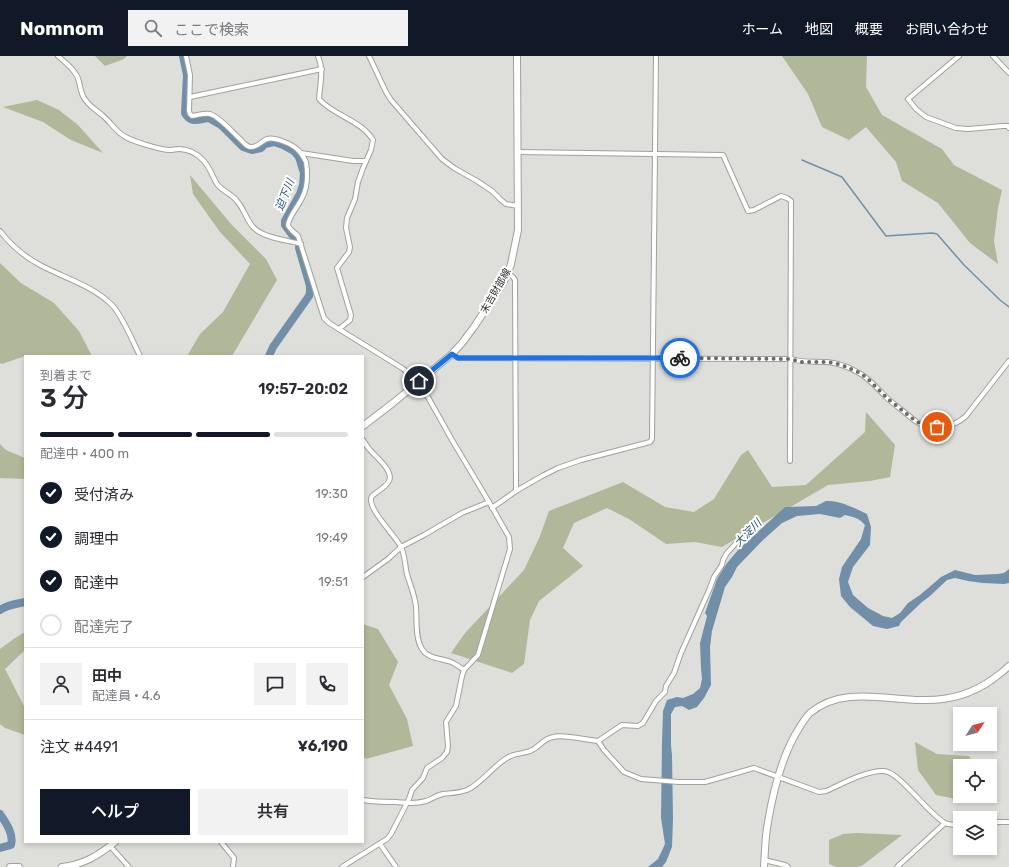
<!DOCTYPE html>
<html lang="ja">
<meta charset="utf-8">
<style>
body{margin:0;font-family:Rubik,"Noto Sans JP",sans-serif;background:#f2f2f3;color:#2b2b33;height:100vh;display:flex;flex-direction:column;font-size:15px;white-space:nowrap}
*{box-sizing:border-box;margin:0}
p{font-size:13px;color:#7c7c81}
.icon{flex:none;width:22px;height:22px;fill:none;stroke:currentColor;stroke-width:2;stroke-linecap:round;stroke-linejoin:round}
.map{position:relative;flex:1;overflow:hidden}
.sheet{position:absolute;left:24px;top:299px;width:340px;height:488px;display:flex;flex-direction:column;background:#fff;border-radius:0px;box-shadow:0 2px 6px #0003}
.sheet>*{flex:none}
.needle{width:26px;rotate:54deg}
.tools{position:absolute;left:953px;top:651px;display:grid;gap:8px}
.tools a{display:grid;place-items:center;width:44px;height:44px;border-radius:0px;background:#fff;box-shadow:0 2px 6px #0003;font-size:20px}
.pin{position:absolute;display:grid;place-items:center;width:34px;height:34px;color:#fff;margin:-17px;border:2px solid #fff;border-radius:50%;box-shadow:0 1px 4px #0007}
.courier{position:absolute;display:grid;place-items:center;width:40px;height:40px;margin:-20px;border:3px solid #1a73e8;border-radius:50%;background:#fff;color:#222;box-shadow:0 1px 5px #0007}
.head em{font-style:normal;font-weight:600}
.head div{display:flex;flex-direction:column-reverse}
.head{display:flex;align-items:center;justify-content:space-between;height:68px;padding:0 16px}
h1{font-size:26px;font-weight:600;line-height:30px}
.bar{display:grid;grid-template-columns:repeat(4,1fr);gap:6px 4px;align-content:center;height:48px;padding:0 16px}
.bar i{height:5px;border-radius:3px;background:#e1e1e2}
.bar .selected{background:#111827}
.bar p{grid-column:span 4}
.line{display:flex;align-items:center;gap:10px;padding:0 16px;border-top:1px solid #e1e1e2}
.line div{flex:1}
.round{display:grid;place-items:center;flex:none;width:42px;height:42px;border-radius:0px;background:#f2f2f3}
ol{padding:0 16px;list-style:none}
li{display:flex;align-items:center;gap:12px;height:44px}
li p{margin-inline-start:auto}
li .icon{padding:4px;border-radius:50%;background:#111827;color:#fff;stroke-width:4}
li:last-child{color:#7c7c81}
li i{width:22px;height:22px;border:2px solid #e1e1e2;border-radius:50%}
.button{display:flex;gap:8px;margin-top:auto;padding:8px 16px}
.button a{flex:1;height:46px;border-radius:0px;background:#111827;color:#fff;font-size:16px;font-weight:600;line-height:46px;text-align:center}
.button a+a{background:#f2f2f3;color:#2b2b33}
header{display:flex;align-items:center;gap:24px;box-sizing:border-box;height:56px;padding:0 20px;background:#111827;color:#fff}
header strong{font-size:19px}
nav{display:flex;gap:22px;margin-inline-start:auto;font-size:14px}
.search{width:280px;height:36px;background:#f2f2f3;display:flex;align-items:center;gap:10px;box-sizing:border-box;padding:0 14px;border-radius:0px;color:#7c7c81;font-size:15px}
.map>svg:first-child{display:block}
.green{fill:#b1b899}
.water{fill:#728faa}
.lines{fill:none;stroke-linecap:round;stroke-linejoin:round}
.stream{stroke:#728faa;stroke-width:1.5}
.river{stroke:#728faa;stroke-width:8}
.street-casing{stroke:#a0a19c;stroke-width:6}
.secondary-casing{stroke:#a0a19c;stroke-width:8}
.street{stroke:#fff;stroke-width:4}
.secondary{stroke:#fff;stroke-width:6}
.done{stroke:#6a6b68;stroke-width:4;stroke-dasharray:0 7.2}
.route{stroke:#1a73e8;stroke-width:5}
.labels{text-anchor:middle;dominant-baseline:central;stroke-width:4;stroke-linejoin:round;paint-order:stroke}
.street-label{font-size:10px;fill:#2b2c2a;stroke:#fff}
.water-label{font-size:11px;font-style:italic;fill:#245278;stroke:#fff}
</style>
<header>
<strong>Nomnom</strong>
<div class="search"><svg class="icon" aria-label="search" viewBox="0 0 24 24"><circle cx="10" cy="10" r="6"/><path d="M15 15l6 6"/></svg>ここで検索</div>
<nav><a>ホーム</a><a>地図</a><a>概要</a><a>お問い合わせ</a></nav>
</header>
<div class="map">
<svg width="1009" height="811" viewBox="0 0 1009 811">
<rect width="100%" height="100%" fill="#dedfda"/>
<g class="green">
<polygon points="95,0 127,0 124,3 105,10"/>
<polygon points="782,0 867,0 866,31 882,59 942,93 954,109 1002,134 998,152 994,185 998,208 970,187 938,147 902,125 896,106 866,71 849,84 822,71 808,38"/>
<polygon points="37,44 59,54 78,69 103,97 71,84 43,66 3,51"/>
<polygon points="190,119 231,168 266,203 277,224 232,300 187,300 200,278 223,256 250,208 220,176 193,138"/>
<polygon points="0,207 21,227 54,247 79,275 92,300 30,300 28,299 2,308 0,307"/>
<polygon points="866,356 895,389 890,421 870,425 828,429 722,491 695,486 666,488 629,463 607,452 574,467 563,492 583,510 539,545 530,564 524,608 512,617 451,597 465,577 524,514 540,480 549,455 623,426 665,451 694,456 714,443 741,399 748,394 772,431 806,429 865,376"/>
<polygon points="0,388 6,394 25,402 25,423 0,422"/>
<polygon points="363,568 378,573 398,606 389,629 407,663 413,690 366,703 363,700"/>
<polygon points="25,576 25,594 5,613 25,652 25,679 5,672 0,668 0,593 15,582"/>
<polygon points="915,686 937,698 969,700 975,710 960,710 960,740 973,740 966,745 936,739 918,714"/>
<polygon points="857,777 902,779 863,809 858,811 836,811 829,808 829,784 843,778"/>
</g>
<path class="water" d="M 826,445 C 840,444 854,452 867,458 L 871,471 L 870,489 L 853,511 L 848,526 L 853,539 L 868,552 L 883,560 L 892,562 L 900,557 L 908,547 L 920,539 L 941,521 L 955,514 L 975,519 L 997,518 L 1004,517 L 1009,513 L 1009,527 L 1004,528 L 983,527 L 968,525 L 955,522 L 947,524 L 930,540 L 922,546 L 901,566 L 899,570 L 887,573 L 873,570 L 850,551 L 841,540 L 839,523 L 842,511 L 861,483 L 865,469 C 859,462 854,461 845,459 L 840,462 L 820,458 L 797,460 L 782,467 L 762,485 L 737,511 L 732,521 L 725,531 L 712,575 L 710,591 L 711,629 L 704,642 L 697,651 L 689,654 L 682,650 L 675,651 L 671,658 L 671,689 L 672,699 L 673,763 L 672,791 L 666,806 L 662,811 L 648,811 L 658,803 L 665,788 L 661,762 L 662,686 L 663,655 L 667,644 L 677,641 L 683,642 L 693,638 L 700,632 L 702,623 L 701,612 L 700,587 L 707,560 L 705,557 L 717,523 L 727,507 L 739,493 L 785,451 L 816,450 Z"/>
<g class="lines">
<polyline class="stream" points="802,104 842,121 886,180 932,177 937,178 964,209 1000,244 1009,251"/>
<g class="river">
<path d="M 183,0 L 187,19 L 185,57 C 191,68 199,63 209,62 L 221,69 L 243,91 L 252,94 L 261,92 L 265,88 L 274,86 L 283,89 L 294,95 L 299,101 L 304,117 L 303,129 L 300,138 L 285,165 L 285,169 L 295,183"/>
<polyline points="269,300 273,291 309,240 310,236 310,230 299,192"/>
<path d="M 0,554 C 7,549 16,548 25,546"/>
<path d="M 0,758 C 6,767 14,778 11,789 L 0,792"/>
</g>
<defs>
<g id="street">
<path d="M 58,0 C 65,6 73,12 77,20 C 80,26 80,34 83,40 C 87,49 95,53 102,59 C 110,65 115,75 124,80 C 131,85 161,94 170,94 C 173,94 176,93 179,93 C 188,93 197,98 203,104 C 210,111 212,120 217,128 C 222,135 232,138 237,145 C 244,153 246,163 253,171 C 263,182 287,184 301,188"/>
<path d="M 186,0 L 190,19 L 189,55 L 190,58 L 192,60 C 198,59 205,57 210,58 C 220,61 233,77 241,84 C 243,86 246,90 250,91 C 258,92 261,85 267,83 C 275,81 292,88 298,94 C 301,97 304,102 306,106 C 308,119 308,131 302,142 C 299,149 288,162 288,169 C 289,173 295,177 298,180 L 324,262 L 329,267 L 402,312 L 419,325 L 452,384 L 489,446 L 509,481 L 510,493 L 478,599 L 464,614 L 462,620 L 456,650 L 446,666 L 448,690 L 447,696 L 442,702 L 427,712 L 423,722 L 412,734 L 409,743 L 391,778 L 387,783 L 342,811"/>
<path d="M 318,0 C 324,14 320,28 319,43 C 334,60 361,64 373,84 L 371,94 L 363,112 L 358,126 L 355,143 L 347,162 L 346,172 L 350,191 L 349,196 L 337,212 L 351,259 L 350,264 L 339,273"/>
<polyline points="369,0 386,36 391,44 442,103 454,112 477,125 492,135 500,143 506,148 518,150"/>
<polyline points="959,0 908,43 916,53 926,61 956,72 968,73 1003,70 1008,70 1009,72"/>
<polyline points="993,0 1009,17"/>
<polyline points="190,41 322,13"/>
<polyline points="518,96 723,99 748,155 754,154 781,140 787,142 791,145 790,405"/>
<polyline points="301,97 353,105 366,105"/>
<path d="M 0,175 C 11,189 26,202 42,210 C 65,222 93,230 112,249 C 122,259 133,286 140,300"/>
<polyline points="508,217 513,221 515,224 516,435"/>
<path d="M 452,298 L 458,302 L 791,303 C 804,307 813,305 827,306 C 838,307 849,311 859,317 C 869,322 878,333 886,341 C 891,346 897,350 903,355 C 907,358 912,363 917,366 C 932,375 953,372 966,360 L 1009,305"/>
<path d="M 363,384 C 365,387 367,391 370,394 C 376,401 394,415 389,425 C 387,430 377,436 372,440 C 365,451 396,480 401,491 C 405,499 405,510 407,518 C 410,529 415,539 416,551 C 417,562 415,583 422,593 C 428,603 441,602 451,606 C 456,608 460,611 464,614"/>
<polyline points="492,452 516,435 542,420 558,412 581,404 650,386 652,383 656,0"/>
<polyline points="363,521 388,503 401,491 424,479 462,457 489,446"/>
<path d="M 598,685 L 604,694 L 624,716 L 641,723 L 679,726 L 705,726 L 754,712 L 819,736 L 826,735 C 842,728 867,714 884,715 C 900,716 928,758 945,767 C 949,769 956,769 960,769"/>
<path d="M 363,744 C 374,746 385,746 396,746 C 407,747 415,748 426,745 C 432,743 437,739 443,738 C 451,737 459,737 467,734 C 481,728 493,710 507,702 C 514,697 523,698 530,695 C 539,692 542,683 553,681 C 563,678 586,684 598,685 L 622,669 L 638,670 L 643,667 L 656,645 L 665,636 L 666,630 L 674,617 L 681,597 L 710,532 L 714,521 L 722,509 L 723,504 L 727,497 L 738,485"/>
<polyline points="990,766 1009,766"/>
<polyline points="221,786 234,802 233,811"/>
<polyline points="380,788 396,811"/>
<polyline points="110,790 129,811"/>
<polyline points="764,804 785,809 788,811"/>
<polyline points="897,811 945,767"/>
</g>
<g id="secondary">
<polyline points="363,370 393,347 452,298 462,287 474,271 503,227 508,217 511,208 518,174 517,0"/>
<polyline points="10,811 19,811"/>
<path d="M 62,811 C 83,809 99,799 115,786"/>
<path d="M 764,811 C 765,796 765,781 768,766 C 773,736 780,706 795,679 C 799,672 804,663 810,657 C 842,630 885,644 921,644 C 948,645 971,639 993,623 C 998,619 1004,615 1009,610"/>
</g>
</defs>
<use href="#street" class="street-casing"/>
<use href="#secondary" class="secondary-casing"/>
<use href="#street" class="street"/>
<use href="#secondary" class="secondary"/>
</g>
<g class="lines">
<polyline class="done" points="680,302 791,303 801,306 828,306 842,309 860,317 868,323 888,343 917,366 928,370 937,371"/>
<polyline class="route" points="419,325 452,298 458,302 680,302"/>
</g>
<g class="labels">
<g class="street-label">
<text transform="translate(496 235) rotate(-60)">末吉財部線</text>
</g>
<g class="water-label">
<text transform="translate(285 139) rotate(-68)">迫下川</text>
<text transform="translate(748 477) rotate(-45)">大淀川</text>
</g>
</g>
</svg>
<div class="tools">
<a><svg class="needle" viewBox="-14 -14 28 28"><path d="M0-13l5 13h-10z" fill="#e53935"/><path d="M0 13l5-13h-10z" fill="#7c7c81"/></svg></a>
<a><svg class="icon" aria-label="locate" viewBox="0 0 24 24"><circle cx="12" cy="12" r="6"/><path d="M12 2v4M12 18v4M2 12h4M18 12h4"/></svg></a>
<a><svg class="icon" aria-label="layers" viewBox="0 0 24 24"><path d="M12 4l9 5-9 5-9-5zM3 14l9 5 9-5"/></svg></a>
</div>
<div class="pin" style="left:937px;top:371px;background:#ea580c"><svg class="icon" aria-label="bag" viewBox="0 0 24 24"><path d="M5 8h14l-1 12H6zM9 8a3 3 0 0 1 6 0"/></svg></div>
<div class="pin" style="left:419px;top:325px;background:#1f2937"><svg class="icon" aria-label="home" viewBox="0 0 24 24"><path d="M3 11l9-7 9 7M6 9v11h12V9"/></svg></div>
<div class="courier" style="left:680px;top:302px"><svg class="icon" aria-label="bike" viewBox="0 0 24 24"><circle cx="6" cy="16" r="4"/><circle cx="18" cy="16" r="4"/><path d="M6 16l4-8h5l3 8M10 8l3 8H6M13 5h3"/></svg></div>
<section class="sheet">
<div class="head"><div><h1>3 分</h1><p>到着まで</p></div><em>19:57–20:02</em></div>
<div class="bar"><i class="selected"></i><i class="selected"></i><i class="selected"></i><i></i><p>配達中 · 400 m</p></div>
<ol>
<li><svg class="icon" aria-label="check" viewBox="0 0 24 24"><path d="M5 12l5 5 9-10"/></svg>受付済み<p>19:30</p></li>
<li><svg class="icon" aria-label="check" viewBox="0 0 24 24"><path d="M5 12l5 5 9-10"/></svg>調理中<p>19:49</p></li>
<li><svg class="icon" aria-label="check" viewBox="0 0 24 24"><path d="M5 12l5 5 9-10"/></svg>配達中<p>19:51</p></li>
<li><i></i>配達完了</li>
</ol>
<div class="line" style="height:72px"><a class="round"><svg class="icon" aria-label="person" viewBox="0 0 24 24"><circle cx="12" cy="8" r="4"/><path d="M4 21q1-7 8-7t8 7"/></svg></a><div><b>田中</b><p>配達員 · 4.6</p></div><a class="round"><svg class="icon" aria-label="chat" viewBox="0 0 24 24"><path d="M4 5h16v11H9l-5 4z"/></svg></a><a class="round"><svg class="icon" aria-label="phone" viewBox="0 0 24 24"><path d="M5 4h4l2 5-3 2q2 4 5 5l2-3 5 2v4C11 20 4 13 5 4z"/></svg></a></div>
<div class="line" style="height:52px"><div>注文 #4491</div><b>¥6,190</b></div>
<div class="button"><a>ヘルプ</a><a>共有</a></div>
</section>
</div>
